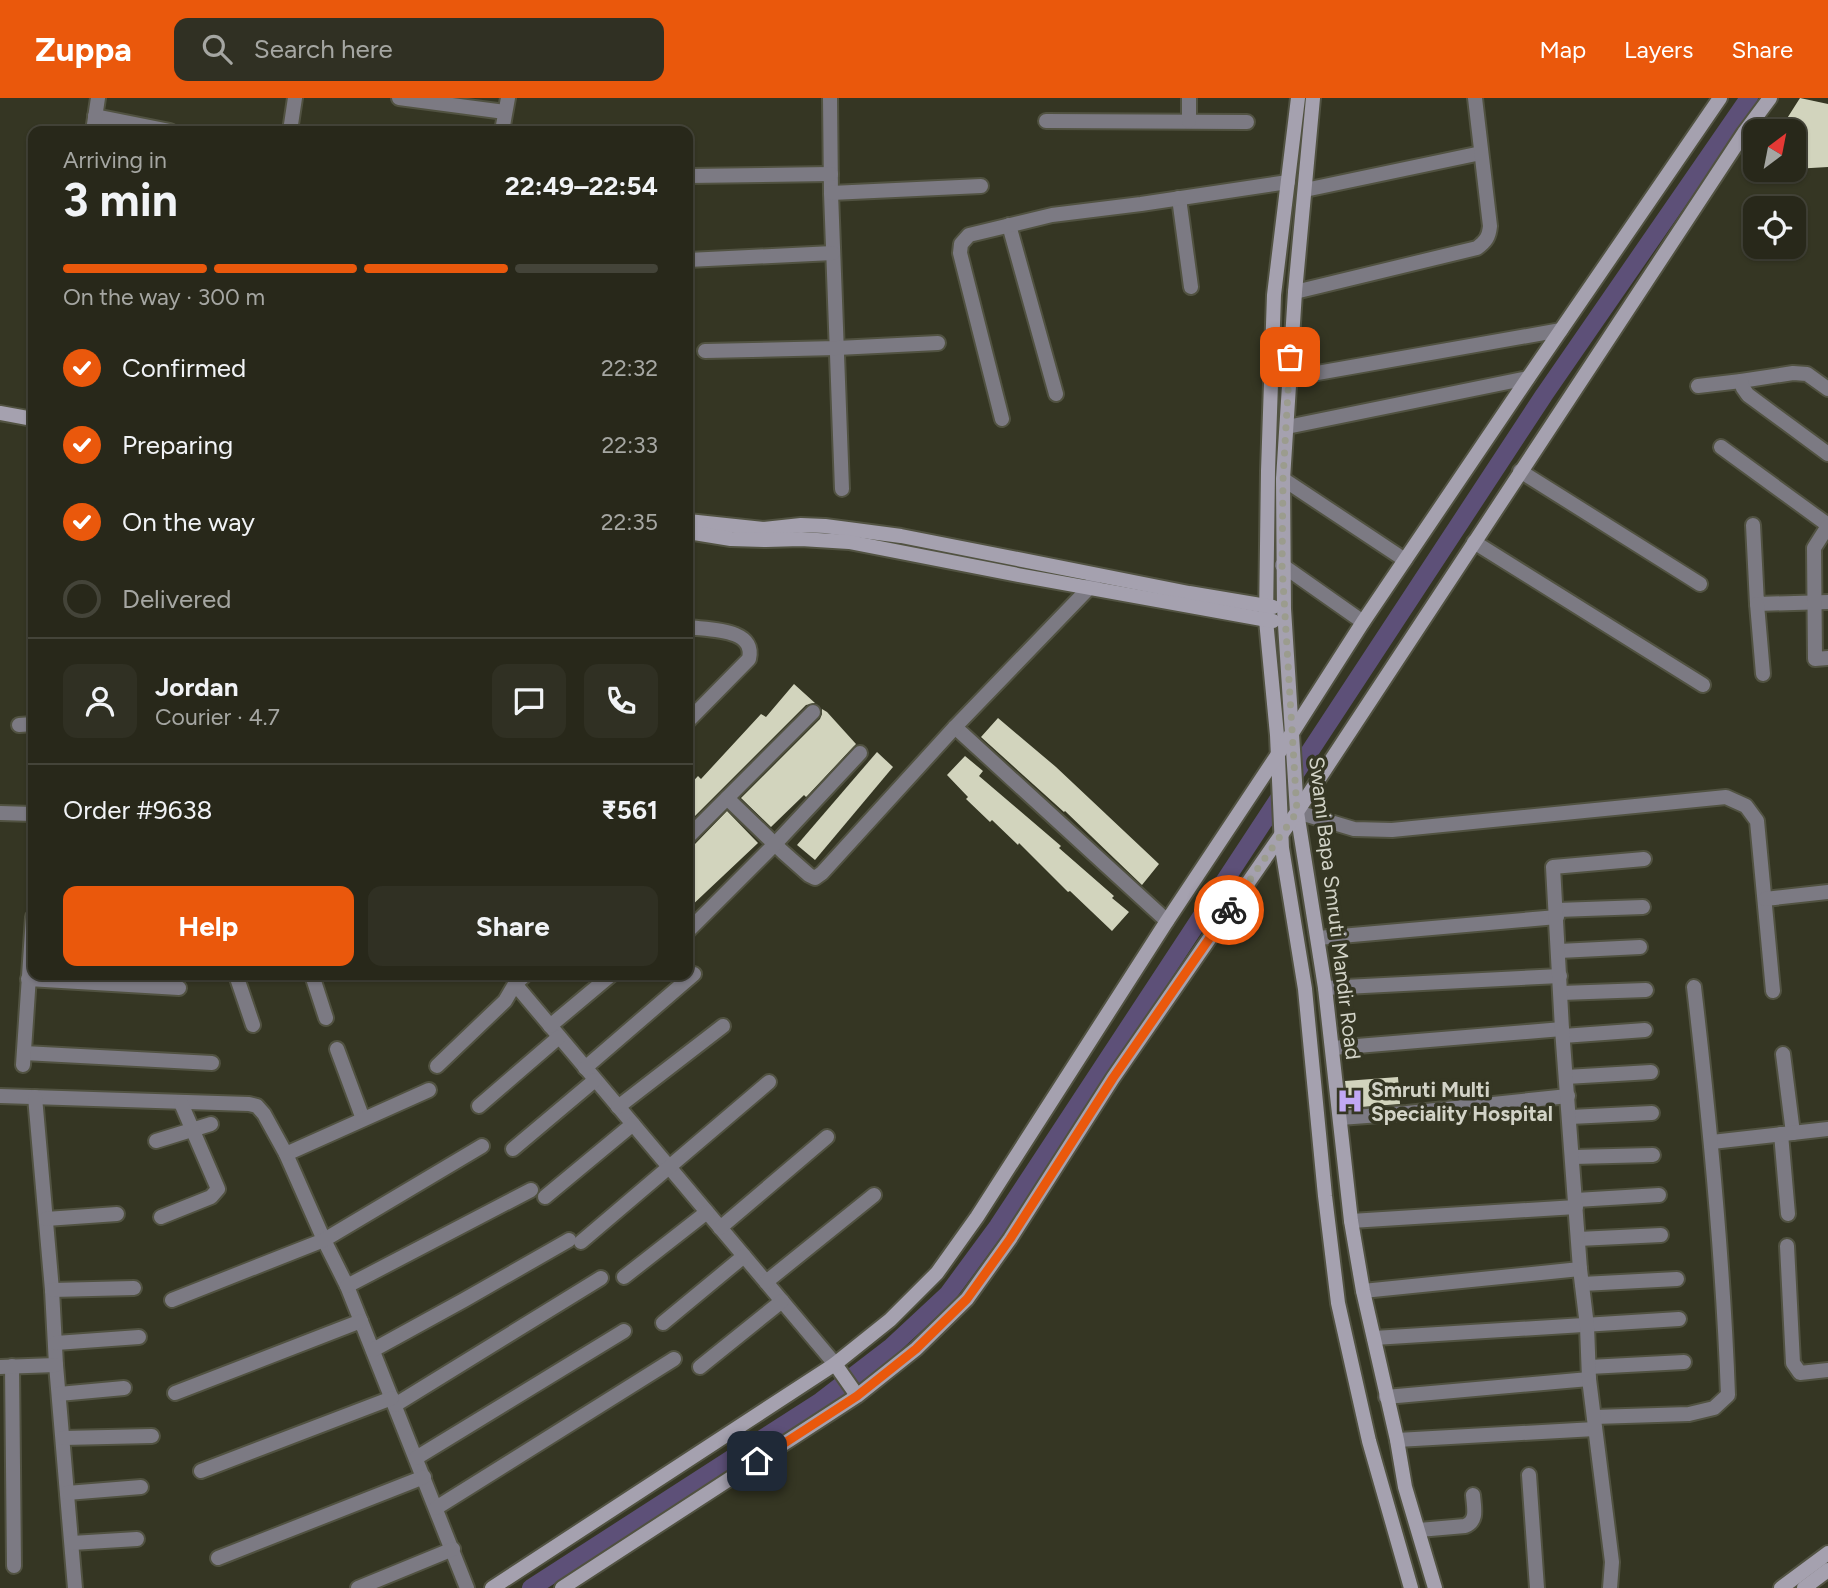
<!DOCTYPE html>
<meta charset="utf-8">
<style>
body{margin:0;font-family:Figtree,sans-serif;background:#303023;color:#f1f3f6;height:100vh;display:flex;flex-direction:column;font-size:26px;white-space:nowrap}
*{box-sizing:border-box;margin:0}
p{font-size:23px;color:#a5a6a2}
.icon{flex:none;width:38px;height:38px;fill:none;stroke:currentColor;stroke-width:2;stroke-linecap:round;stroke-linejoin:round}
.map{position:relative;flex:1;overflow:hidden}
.panel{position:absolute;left:28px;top:28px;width:665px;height:854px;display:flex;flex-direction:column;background:#28281a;border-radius:14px;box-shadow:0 2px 5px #0004,0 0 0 2px #444439}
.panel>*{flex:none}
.needle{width:46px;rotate:32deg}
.buttons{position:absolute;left:1743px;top:21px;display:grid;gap:14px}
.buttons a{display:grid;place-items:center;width:63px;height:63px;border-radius:14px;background:#28281a;box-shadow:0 2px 5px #0004,0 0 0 2px #444439;font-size:35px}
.pin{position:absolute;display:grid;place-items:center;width:60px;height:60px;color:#fff;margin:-30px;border-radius:14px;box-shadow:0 4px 10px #0006}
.courier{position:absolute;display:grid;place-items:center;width:70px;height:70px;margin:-35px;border:5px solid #ea580c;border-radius:50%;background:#fff;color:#222;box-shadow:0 2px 9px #0007}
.headline em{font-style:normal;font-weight:700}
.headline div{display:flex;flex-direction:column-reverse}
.headline{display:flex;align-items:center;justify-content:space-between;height:119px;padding:0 35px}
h1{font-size:46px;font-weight:700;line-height:52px}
.bar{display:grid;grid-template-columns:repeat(4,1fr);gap:10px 7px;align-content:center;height:84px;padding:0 35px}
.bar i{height:9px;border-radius:5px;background:#444439}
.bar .active{background:#ea580c}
.bar p{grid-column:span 4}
.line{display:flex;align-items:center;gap:18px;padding:0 35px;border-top:2px solid #444439}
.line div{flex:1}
.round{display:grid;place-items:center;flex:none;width:74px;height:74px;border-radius:14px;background:#303023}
ol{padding:0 35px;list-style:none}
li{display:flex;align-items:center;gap:21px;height:77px}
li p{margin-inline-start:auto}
li .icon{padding:7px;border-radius:50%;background:#ea580c;color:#fff;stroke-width:4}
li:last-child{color:#a5a6a2}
li i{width:38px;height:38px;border:4px solid #444439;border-radius:50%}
.primary-button{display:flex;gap:14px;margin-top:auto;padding:14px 35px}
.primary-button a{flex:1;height:80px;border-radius:14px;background:#ea580c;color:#fff;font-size:28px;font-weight:700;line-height:80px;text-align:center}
.primary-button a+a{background:#303023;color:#f1f3f6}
header{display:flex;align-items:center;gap:42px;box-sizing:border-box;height:98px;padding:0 35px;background:#ea580c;color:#fff}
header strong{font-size:33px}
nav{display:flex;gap:38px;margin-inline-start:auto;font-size:24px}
.search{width:490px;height:63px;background:#303023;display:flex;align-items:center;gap:18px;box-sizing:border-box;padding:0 24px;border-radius:14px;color:#a5a6a2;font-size:26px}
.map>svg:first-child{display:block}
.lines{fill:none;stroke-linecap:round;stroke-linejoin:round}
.canal{stroke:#5d5078;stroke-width:18}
.building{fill:#d2d4bd}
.street-casing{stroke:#515241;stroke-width:18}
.secondary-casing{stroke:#515241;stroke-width:18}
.street{stroke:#7c7a83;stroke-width:14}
.secondary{stroke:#a5a1af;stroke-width:14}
.done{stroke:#9b9c8e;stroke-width:7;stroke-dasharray:0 12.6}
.route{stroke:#ea580c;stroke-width:9}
.labels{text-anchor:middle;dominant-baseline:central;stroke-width:7;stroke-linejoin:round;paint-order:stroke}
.street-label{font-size:21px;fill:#d2d3c7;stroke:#353623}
.poi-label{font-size:21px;font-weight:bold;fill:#d2d3c7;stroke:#353623;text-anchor:start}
</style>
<header>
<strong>Zuppa</strong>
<div class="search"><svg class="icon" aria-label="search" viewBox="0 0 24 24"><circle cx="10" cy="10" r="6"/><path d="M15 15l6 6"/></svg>Search here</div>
<nav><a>Map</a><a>Layers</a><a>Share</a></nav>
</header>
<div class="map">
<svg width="1828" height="1490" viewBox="0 0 1828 1490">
<rect width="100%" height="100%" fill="#353623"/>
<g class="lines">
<polyline class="canal" points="531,1490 821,1303 890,1250 948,1196 998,1128 1544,297 1749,0"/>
</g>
<g class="building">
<polygon points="1800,0 1828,6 1828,69 1794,71 1794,33 1779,33"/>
<polygon points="794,586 815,605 806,607 693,720 688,716 688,689 698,678 701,681 761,616 766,619"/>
<polygon points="822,611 827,614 856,646 809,696 806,699 804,697 771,729 741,700 820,621 822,616"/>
<polygon points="998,620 1056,669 1159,766 1142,787 1065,713 1064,714 981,639"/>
<polygon points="877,654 893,669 815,762 797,747"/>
<polygon points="965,658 983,673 979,678 1061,748 1059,750 1114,798 1112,800 1129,814 1112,833 1070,793 1068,794 1019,745 1018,747 992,722 990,724 966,701 968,699 947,677"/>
<polygon points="727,713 758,745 688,811 688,748 695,746"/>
<polygon points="1398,979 1400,1006 1348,1010 1345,983"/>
</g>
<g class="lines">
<defs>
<g id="street">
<polyline points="399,0 505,14"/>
<polyline points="830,0 831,95 842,391"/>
<polyline points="95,18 170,33"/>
<polyline points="1046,23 1247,24"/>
<polyline points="1189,23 1189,0"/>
<polyline points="93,33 98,0"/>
<polyline points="290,33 295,0"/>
<polyline points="502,33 508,0"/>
<polyline points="688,78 831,76"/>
<polyline points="1305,92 1481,55"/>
<polyline points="831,95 981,88"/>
<polyline points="1179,100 1191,189"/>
<polyline points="1009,127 1056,296"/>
<polyline points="688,162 833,155"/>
<path d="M 1295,194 L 1477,150 C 1486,143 1489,139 1490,128 L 1475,0"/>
<polyline points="705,253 837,250 938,245"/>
<polyline points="1289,280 1561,232"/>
<polyline points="1741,283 1793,275 1807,276 1828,291"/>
<polyline points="1698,288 1741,283 1743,290 1748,297 1828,356"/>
<polyline points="1002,321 960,155 961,146 969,137 1052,117 1141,106 1288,84"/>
<polyline points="1287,329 1528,280"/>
<polyline points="1721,349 1828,427"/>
<polyline points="1520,373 1700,486"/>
<polyline points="1283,381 1405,462"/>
<polyline points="1753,427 1757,506 1828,504"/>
<polyline points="1828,428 1814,450 1815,561 1828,560"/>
<polyline points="1474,444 1703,587"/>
<polyline points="1282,467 1363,524"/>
<polyline points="1757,506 1763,576"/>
<path d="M 688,529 C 709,532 756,530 749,561 L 688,623"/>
<polyline points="19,627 33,626"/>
<polyline points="955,629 1167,823"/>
<polyline points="727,700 783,754 809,777 815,780 822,775 955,629 1090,489 1094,481"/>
<polyline points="1297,714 1354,731 1392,732 1726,699 1746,708 1757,723 1773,893"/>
<polyline points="0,715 33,716"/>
<polyline points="688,739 813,614"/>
<polyline points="1765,801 1828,794"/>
<polyline points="1557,812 1643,809"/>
<polyline points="688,833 775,746 860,655"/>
<polyline points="1318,840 1557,819"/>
<polyline points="1559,853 1640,849"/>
<polyline points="236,877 253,927"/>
<polyline points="312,877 326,920"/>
<polyline points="28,881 179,890"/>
<polyline points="515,886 835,1266"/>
<polyline points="1325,890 1560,878"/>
<polyline points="1561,895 1646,892"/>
<polyline points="550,928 611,877"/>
<polyline points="1563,938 1645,932"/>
<polyline points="1333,950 1562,931"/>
<polyline points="337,951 363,1021"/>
<polyline points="24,955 212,965"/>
<polyline points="1783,956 1793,1035"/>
<polyline points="23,967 33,819"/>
<polyline points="437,968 505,903 515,886 525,877"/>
<polyline points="585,970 694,876"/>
<polyline points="1566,979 1651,974"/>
<polyline points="0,998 249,1006 257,1008 264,1016 286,1056 324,1142 347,1188 467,1490"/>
<polyline points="35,999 52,1192 56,1267 75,1490"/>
<polyline points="479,1008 559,939"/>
<polyline points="618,1009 723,928"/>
<polyline points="1570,1019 1652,1015"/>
<polyline points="1340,1020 1407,1015 1568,998"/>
<polyline points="1781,1036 1788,1116"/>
<polyline points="156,1043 211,1026"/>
<polyline points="1712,1044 1828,1031"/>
<polyline points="513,1051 595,982"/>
<polyline points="286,1056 429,992"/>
<polyline points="1573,1059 1653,1057"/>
<polyline points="545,1099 633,1026"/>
<polyline points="1576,1102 1659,1097"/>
<polyline points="161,1119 211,1099 218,1091 181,1005"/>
<polyline points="46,1121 117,1116"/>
<polyline points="1351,1123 1576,1109"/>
<polyline points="720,1130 827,1039"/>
<polyline points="1578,1141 1661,1137"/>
<polyline points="581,1144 769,984"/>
<polyline points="1787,1148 1793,1265 1800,1275 1828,1272"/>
<polyline points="624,1179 707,1114"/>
<polyline points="766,1184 874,1097"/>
<polyline points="1582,1186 1677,1181"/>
<polyline points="347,1188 531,1092"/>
<polyline points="52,1192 134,1190"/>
<polyline points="1363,1193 1580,1171"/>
<polyline points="172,1202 324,1142 482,1048"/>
<polyline points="663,1225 744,1158"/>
<polyline points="1374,1240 1679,1221"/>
<polyline points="56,1245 139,1239"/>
<polyline points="373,1252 464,1202 569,1142"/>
<polyline points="12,1268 14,1468"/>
<polyline points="0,1269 56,1267"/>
<polyline points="700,1269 782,1203"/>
<polyline points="1589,1269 1684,1264"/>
<polyline points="175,1295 361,1223"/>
<polyline points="59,1296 124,1290"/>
<polyline points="1386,1299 1589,1281"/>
<polyline points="395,1307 601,1180"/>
<path d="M 1594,1319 L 1689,1316 L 1714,1310 L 1728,1297 C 1723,1160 1710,1025 1694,889"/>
<polyline points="63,1340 152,1338"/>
<polyline points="1397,1342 1595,1331"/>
<polyline points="416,1360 624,1233"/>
<polyline points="201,1373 392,1300"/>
<polyline points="1529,1377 1537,1490"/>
<polyline points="67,1395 141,1389"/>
<polyline points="436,1410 674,1261"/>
<path d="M 1419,1432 L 1465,1428 C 1478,1423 1474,1410 1473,1397"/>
<polyline points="72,1445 137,1441"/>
<polyline points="218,1460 424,1379"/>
<polyline points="358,1490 453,1451"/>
<polyline points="1610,1490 1612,1464 1589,1281 1587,1228 1580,1171 1562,931 1553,769 1644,761"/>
</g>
<g id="secondary">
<polyline points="1298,0 1274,197 1268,373 1266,522 1277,637 1282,750 1305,891 1325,1098 1338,1205 1369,1343 1411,1490"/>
<polyline points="1313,0 1295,194 1283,381 1284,511 1297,714 1325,890 1351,1123 1363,1193 1397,1342 1405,1389 1435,1490"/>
<polyline points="0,315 33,321"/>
<polyline points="688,423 764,431 801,427 825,428 901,438 1189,495 1273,509"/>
<polyline points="688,434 731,441 766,442 801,441 849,444 1018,477 1273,523"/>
<polyline points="835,1266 856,1296"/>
<polyline points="492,1490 835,1266 890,1222 937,1175 977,1119 1167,823 1292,635 1363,524 1528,280 1720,0"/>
<polyline points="562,1490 857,1298 916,1251 967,1201 1010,1141 1113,980 1297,714 1744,35 1770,0"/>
<polyline points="1781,1490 1828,1455"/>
<polyline points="1804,1490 1828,1472"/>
</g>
</defs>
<use href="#street" class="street-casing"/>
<use href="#secondary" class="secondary-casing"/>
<use href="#street" class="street"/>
<use href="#secondary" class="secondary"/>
</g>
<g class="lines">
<polyline class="done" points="1229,812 1297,714 1282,467 1283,381 1290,259"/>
<polyline class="route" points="757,1363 857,1298 916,1251 967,1201 1010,1141 1113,980 1229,812"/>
</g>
<defs>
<symbol id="hospital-bare" viewBox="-9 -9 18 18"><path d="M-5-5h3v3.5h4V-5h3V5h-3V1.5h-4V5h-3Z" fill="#c1a8f3" stroke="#353623" stroke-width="2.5" paint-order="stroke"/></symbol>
</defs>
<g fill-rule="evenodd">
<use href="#hospital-bare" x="1331" y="984" width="38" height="38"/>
</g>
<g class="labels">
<g class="street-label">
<text transform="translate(1335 810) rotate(83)">Swami Bapa Smruti Mandir Road</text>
</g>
<g class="poi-label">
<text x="1371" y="991">Smruti Multi<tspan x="1371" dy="24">Speciality Hospital</tspan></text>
</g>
</g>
</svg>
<div class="buttons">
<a><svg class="needle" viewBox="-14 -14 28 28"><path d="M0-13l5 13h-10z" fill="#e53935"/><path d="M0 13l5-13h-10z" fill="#a5a6a2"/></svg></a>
<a><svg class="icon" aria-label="locate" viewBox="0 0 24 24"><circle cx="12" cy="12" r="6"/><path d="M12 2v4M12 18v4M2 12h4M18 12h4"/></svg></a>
</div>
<div class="pin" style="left:1290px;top:259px;background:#ea580c"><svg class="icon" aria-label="bag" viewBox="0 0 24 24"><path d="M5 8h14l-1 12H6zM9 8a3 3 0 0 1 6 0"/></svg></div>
<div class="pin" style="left:757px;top:1363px;background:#1f2937"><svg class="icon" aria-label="home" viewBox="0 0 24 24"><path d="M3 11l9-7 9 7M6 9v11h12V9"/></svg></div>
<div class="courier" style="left:1229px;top:812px"><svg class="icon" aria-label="bike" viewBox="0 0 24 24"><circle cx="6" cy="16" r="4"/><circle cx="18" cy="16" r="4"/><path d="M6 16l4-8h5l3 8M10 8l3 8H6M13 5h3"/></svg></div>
<section class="panel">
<div class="headline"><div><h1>3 min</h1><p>Arriving in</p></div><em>22:49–22:54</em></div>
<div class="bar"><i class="active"></i><i class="active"></i><i class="active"></i><i></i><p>On the way · 300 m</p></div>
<ol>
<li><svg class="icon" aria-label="check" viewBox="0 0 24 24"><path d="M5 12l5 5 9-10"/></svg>Confirmed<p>22:32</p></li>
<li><svg class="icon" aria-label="check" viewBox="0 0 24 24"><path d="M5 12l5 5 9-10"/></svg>Preparing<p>22:33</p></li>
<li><svg class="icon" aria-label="check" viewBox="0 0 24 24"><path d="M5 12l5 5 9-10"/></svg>On the way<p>22:35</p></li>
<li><i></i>Delivered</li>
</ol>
<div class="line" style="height:126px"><a class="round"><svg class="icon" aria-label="person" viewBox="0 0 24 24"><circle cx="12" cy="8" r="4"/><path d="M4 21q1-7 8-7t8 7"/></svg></a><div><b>Jordan</b><p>Courier · 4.7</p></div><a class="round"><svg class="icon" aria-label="chat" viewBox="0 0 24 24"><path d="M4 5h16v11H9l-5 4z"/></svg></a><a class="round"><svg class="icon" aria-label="phone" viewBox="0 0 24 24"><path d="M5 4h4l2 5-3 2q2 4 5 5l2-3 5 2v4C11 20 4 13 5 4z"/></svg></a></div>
<div class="line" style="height:91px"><div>Order #9638</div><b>₹561</b></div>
<div class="primary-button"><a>Help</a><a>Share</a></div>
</section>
</div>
